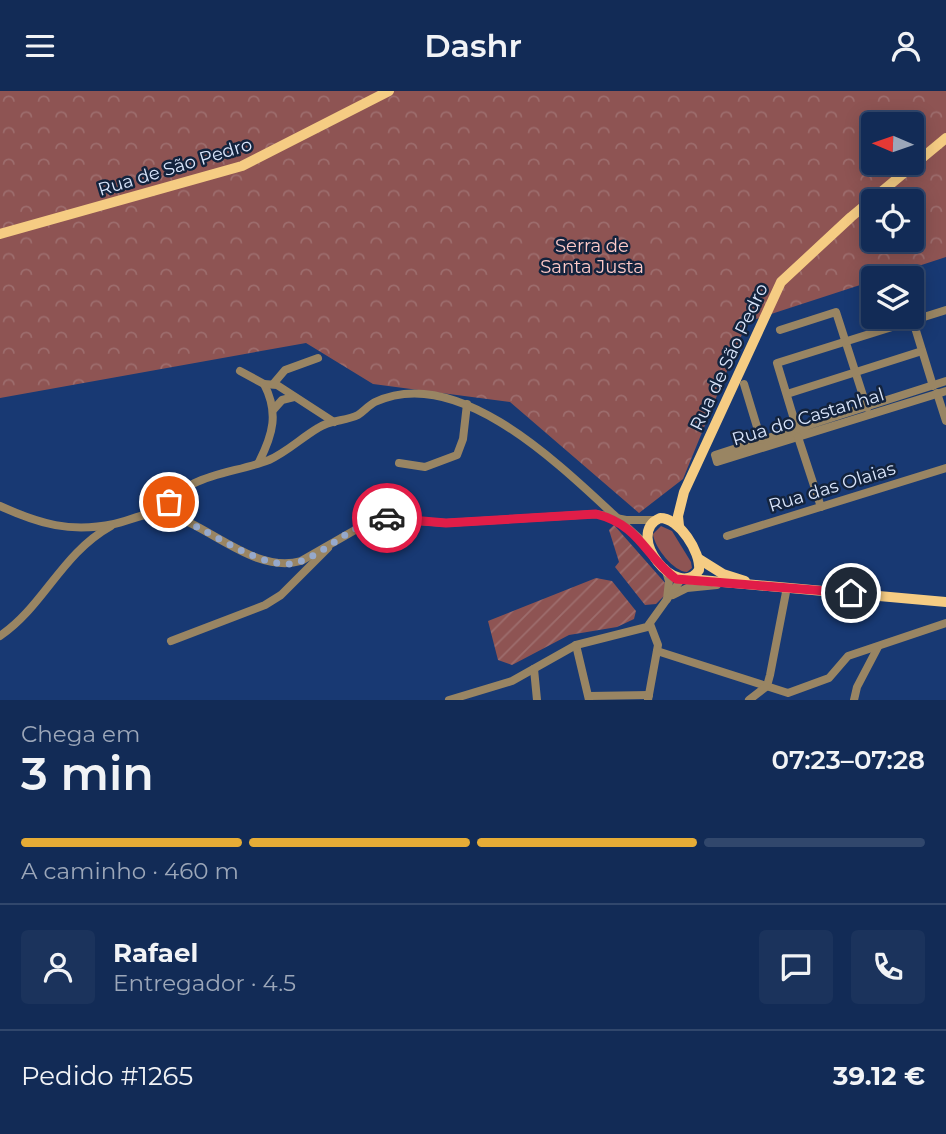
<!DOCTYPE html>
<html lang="pt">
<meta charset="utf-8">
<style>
body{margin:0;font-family:Montserrat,sans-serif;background:#1b335c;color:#f1f3f6;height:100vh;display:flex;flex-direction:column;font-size:26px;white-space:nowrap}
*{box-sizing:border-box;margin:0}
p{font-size:23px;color:#9ca7b9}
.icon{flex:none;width:38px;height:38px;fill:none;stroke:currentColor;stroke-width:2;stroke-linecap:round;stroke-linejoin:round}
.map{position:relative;height:609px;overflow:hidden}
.side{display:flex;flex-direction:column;background:#122b56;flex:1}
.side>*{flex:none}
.needle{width:46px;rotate:272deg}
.buttons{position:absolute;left:861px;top:21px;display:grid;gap:14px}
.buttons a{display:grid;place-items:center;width:63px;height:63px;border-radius:7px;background:#122b56;box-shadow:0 4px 18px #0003,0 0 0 2px #31476c;font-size:35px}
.pin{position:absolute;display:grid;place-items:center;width:60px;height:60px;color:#fff;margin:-30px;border:4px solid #fff;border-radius:50%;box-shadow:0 2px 7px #0007}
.courier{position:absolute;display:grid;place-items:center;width:70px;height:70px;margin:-35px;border:5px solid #e11d48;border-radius:50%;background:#fff;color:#222;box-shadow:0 2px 9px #0007}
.headline em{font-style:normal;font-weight:600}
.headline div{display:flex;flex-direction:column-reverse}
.headline{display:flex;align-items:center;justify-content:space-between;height:119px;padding:0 21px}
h1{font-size:46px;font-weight:600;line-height:52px}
.bar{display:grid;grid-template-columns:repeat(4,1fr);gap:10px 7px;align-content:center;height:84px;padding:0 21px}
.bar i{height:9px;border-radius:5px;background:#31476c}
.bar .selected{background:#e6ac36}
.bar p{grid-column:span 4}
.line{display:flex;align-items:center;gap:18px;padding:0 21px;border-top:2px solid #31476c}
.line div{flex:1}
.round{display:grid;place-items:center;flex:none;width:74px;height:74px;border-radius:7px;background:#1b335c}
header{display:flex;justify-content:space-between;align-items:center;height:91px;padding:0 21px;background:#122b56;font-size:32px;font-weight:600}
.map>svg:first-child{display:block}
.grass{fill:#8e5453}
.forest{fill:url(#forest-crowns);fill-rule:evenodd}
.garden{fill:url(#garden-furrows)}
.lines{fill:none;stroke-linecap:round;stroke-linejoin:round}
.minor{stroke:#998563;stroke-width:8}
.major{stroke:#f5cc83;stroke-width:10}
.done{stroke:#96a9cc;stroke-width:7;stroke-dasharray:0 12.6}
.route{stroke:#e11d48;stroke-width:9}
.labels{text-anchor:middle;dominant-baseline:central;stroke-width:5;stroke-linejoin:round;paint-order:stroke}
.street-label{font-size:18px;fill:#dae6fc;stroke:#13233d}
.park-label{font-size:18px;fill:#fecac8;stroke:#13233d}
</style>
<header><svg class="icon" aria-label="menu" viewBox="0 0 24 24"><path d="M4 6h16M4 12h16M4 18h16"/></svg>Dashr<svg class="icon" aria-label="person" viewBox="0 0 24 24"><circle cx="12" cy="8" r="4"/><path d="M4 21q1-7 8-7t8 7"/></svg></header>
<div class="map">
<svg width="946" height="609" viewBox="0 0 946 609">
<defs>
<pattern id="forest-crowns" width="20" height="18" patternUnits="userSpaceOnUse" patternTransform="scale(1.75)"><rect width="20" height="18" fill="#8e5453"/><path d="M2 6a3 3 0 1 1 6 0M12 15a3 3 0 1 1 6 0" fill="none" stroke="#9d6d6d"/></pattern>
<pattern id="garden-furrows" width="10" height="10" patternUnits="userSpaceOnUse" patternTransform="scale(1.75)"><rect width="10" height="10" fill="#8e5453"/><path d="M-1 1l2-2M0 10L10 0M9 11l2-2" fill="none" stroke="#9d6d6d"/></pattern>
</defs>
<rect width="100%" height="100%" fill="#183973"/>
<path class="grass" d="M 661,435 L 672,440 L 691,471 L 692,477 L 687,481 C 674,481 654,456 653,443 Z"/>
<path class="forest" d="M 0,0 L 946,0 L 946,166 L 747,231 L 683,388 L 639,422 L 510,311 L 373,293 L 306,252 L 0,307 ZM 873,33 L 912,33 L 912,72 L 873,72 ZM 873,110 L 912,110 L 912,149 L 873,149 Z"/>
<g class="garden">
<polygon points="614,434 666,493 665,504 656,513 645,514 615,476 619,471 609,439"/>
<polygon points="596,487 612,490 636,520 634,528 617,536 569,544 512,574 498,569 488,530"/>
</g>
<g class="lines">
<g class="minor">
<polyline points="913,230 933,295"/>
<polyline points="780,239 836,221 867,317"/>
<path d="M 240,280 L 264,293 C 279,322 273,343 259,371"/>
<polyline points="946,290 715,364 717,371 946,300"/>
<polyline points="274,292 285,279 318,267"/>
<polyline points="264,293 277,294 334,331"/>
<polyline points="744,293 761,349"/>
<polyline points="937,302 946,330"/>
<polyline points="787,303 922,260"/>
<polyline points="274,318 282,309 294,306"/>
<polyline points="797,338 777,272 946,219"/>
<polyline points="798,346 821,416"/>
<polyline points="399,372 425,376 457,364 463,348 467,313"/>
<path d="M 0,415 C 40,433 70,442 114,433 C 130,430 151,418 167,423 C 210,434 254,483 301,470 L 376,427 L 446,432 L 596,423 L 626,429 L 655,429"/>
<path d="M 162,421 C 186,382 230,384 269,369 C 287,361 301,347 318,337 C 329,329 346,330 358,324 C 364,320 369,314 375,311 C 469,267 586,402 648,455"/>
<polyline points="727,445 946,377"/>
<polyline points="665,477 669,490 667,508"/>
<polyline points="673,504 687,497 717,494"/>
<path d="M 0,545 C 44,515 61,463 111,435"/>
<polyline points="171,550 265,514 281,504 328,457"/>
<polyline points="576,554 589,609"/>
<polyline points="657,560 788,602 829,587 848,565 946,532"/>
<polyline points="534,578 537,609"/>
<polyline points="589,605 649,604"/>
<polyline points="449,609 512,590 576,554 647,536 680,490"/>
<polyline points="648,609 658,554 650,533"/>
<polyline points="749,609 767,595 770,584 787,496"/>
<polyline points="854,609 857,596 878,556"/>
</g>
<g class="major">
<polyline points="0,143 242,75 389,0"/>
<path d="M 660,427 C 679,427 701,461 699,479 C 678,511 623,443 660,427 Z"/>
<polyline points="679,435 678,425 684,401 781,191 851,126 946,47"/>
<polyline points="699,468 723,483 745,490"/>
<polyline points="690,488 946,511"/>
</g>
</g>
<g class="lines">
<path class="done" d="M 169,411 L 162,422 C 203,432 245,471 286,473 C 316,474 353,428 387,427"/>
<path class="route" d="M 387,427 L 446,432 L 596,423 C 640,434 645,465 676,488 L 851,502"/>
</g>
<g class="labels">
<g class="street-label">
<text transform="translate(175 76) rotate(-17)">Rua de São Pedro</text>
<text transform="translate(729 266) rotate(-65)">Rua de São Pedro</text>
<text transform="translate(808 326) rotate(-17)">Rua do Castanhal</text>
<text transform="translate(832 396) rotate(-17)">Rua das Olaias</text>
</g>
<g class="park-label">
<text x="592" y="155">Serra de<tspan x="592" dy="21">Santa Justa</tspan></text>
</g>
</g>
</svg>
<div class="buttons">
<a><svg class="needle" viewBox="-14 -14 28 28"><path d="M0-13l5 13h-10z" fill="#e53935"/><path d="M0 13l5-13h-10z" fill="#9ca7b9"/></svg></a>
<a><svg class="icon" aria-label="locate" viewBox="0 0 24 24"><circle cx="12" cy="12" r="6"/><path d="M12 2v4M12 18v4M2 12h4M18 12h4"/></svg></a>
<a><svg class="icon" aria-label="layers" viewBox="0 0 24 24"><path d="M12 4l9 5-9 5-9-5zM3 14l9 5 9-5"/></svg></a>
</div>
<div class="pin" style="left:169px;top:411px;background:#ea580c"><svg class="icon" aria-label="bag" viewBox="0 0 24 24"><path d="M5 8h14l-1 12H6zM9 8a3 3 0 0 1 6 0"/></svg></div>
<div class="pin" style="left:851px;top:502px;background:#1f2937"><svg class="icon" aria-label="home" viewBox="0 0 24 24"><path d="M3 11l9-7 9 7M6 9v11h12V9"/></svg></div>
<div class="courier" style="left:387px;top:427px"><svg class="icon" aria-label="car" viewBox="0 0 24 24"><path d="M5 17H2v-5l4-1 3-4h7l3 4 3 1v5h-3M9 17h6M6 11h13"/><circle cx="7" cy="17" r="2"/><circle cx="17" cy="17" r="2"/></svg></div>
</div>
<section class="side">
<div class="headline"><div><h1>3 min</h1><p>Chega em</p></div><em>07:23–07:28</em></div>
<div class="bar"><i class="selected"></i><i class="selected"></i><i class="selected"></i><i></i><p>A caminho · 460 m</p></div>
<div class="line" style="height:126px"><a class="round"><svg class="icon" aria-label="person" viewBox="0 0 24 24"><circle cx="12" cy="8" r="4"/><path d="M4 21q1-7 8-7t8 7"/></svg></a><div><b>Rafael</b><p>Entregador · 4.5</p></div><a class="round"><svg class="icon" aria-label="chat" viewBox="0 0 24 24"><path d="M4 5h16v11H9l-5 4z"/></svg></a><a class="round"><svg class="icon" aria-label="phone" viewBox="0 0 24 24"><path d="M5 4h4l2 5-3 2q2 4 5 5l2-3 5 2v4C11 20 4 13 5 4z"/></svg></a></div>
<div class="line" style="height:91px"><div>Pedido #1265</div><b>39.12 €</b></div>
</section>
